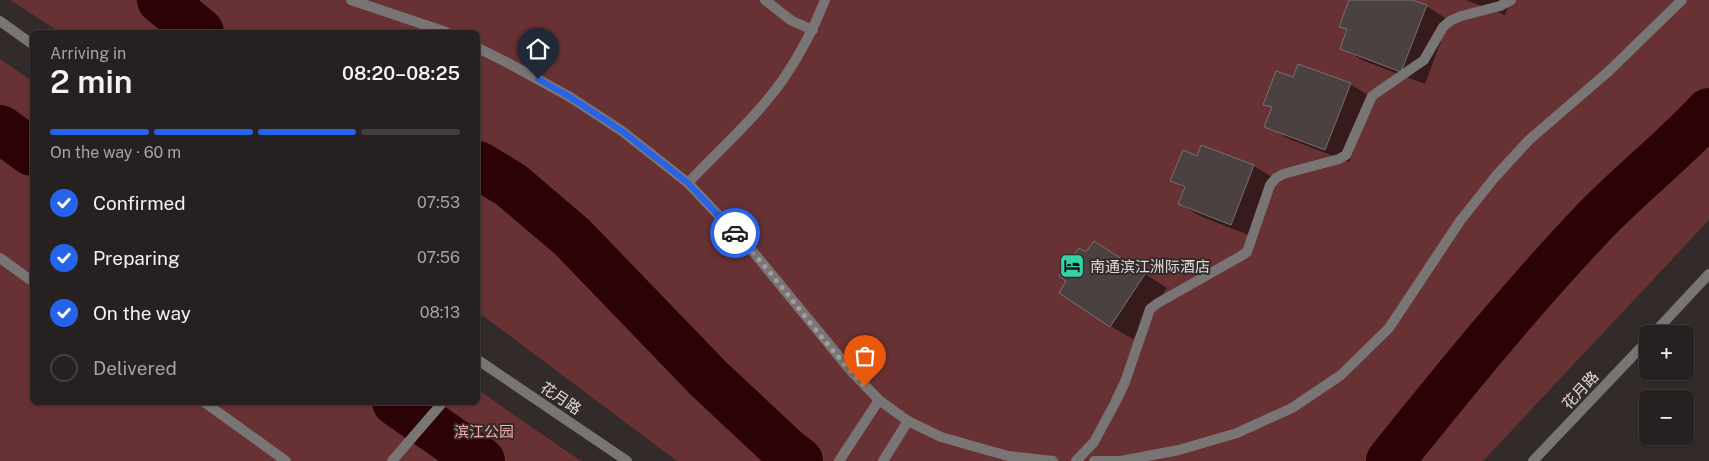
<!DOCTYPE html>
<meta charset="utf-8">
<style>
body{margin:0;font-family:"Public Sans","Noto Sans SC",sans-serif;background:#322d2d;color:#f1f3f6;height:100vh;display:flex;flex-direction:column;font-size:19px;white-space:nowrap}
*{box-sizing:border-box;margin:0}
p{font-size:16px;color:#a4a3a5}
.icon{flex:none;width:28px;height:28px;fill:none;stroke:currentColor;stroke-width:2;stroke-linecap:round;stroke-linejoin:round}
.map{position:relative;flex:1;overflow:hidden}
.drawer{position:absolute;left:30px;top:30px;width:450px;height:375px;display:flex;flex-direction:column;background:#262020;border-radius:8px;box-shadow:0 1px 4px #0004,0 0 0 1px #423e3e}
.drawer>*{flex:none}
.buttons{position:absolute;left:1639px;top:325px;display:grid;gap:10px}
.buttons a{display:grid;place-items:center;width:55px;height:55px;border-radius:8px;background:#262020;box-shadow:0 1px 4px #0004,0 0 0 1px #423e3e;font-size:25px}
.pin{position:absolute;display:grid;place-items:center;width:42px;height:42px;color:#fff;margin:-51px -21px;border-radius:50% 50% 50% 0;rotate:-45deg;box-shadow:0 0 5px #0007}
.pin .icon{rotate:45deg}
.courier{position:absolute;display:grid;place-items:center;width:50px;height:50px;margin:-25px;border:4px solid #2563eb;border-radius:50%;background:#fff;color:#222;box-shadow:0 1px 6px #0007}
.head em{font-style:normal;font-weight:600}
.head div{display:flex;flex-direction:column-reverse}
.head{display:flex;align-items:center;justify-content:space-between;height:85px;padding:0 20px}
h1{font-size:32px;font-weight:600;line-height:38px}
.bar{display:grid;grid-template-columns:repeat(4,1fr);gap:8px 5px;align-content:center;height:60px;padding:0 20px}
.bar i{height:6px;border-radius:4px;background:#423e3e}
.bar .current{background:#2563eb}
.bar p{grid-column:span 4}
ol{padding:0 20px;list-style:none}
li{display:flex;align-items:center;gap:15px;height:55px}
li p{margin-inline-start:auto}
li .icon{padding:5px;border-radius:50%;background:#2563eb;color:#fff;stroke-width:4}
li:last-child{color:#a4a3a5}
li i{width:28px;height:28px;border:2px solid #423e3e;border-radius:50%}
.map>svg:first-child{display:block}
.green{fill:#683234}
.shadow{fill:#0007}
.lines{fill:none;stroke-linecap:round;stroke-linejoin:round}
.river{stroke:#2c0206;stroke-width:48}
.building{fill:#4b4141;stroke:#7a6f6f}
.service{stroke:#7a7575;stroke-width:10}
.minor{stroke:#7a7575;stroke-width:10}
.tertiary{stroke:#7a7575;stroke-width:10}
.done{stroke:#a39c9c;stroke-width:5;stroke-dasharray:0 9}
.route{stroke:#2563eb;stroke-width:6}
.labels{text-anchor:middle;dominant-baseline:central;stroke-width:4;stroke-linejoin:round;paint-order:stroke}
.poi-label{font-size:15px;fill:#e0dada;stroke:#332a2a;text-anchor:start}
.street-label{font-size:15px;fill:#e0dada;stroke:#332a2a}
.park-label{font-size:15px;fill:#f5aaaa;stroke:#332a2a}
</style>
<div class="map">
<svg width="1709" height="461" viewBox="0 0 1709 461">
<rect width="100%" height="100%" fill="#332a2a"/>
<g class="green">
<polygon points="10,0 1709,0 1709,220 1483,461 677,461 478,312 478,32 60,32"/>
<polygon points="0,59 32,81 32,402 478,402 478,390 581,461 0,461"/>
</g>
<g class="shadow">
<polygon points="1350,0 1409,0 1426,6 1449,20 1425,84 1364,61 1341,48 1348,30 1341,26"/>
<polygon points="1466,0 1511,0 1505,15"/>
<polygon points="1294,79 1350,84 1373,98 1349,162 1289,139 1266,126 1273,108 1265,104"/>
<polygon points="1202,146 1254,166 1277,180 1254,237 1202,217 1179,204 1185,189 1172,181 1198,157"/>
<polygon points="1095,242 1167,288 1133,339 1110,326 1087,254"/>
</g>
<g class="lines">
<g class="river">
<polyline points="161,0 200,32"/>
<polyline points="0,129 32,152"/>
<polyline points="478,165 511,185 572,237 709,379 786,451 799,461"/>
<polyline points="396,402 481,461"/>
<path d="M 1390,461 C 1455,380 1520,300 1591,225 C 1629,185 1672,152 1709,112"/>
</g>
</g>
<g class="building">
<polygon points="1349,0 1412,0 1427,5 1401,72 1340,49 1347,29 1339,27"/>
<polygon points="1298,64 1351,83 1325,150 1264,127 1272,107 1263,105 1276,71 1293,77"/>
<polygon points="1201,145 1254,165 1231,225 1178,204 1185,187 1170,181 1183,150 1197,156"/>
<polygon points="1094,241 1145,274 1110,327 1059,293 1066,281 1059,276 1079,248 1086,252"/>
</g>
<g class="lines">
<g class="service">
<polyline points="765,0 792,21 813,30"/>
<path d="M 688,183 C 720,149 757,117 784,78 C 801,53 814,28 825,0"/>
<polyline points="1076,461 1094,442 1115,403 1125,382 1150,309 1158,303 1241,256 1247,252 1270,185 1276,178 1283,174 1339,159 1346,155 1372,96 1424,60 1443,27 1450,21 1461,16 1500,6 1511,0"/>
</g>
<g class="minor">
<polyline points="351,0 446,32"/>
<polyline points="478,48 506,62 570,97 622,131 688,183 755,254 851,371 879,400 908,421 941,437 1008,456 1053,461"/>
<polyline points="0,258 32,281"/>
<polyline points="204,402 286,461"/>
<polyline points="392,461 443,402"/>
<polyline points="839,461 879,400"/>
<polyline points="883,461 908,421"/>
<polyline points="1094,461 1121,461 1179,450 1237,433 1292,408 1341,375 1389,328 1460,221 1495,177 1529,140 1609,71 1682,0"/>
</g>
<g class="tertiary">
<polyline points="0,21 32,44"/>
<polyline points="1653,334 1709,274"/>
<polyline points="478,360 627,461"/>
<polyline points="1533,461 1648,340"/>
</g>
</g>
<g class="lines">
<path class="done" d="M 735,233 C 781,281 818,338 865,386"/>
<polyline class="route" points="538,79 570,97 622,131 688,183 735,233"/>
</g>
<defs>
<symbol id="hotel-square" viewBox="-11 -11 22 22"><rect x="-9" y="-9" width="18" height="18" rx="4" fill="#34d4a8" stroke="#332a2a"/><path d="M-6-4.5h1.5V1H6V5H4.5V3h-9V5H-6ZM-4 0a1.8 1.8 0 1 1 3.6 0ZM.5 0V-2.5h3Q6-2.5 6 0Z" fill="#111"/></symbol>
</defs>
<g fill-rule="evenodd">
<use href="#hotel-square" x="1058" y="252" width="28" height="28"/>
</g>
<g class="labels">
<g class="poi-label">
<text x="1090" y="266">南通滨江洲际酒店</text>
</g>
<g class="street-label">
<text transform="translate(1580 390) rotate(-47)">花月路</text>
<text transform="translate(561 398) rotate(34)">花月路</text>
</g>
<g class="park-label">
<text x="484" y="431">滨江公园</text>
</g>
</g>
</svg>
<div class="buttons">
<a>+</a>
<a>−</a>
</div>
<div class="pin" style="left:865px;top:386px;background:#ea580c"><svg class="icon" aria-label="bag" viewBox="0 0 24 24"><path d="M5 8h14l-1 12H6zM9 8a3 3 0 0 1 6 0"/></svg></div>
<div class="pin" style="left:538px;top:79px;background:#1f2937"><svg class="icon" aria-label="home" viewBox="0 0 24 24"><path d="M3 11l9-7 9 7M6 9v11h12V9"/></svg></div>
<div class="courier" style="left:735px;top:233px"><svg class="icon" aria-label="car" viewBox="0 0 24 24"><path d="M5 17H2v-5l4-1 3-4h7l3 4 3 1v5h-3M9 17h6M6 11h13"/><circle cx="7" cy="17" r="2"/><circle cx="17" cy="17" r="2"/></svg></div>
<section class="drawer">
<div class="head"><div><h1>2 min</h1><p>Arriving in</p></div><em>08:20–08:25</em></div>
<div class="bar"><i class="current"></i><i class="current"></i><i class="current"></i><i></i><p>On the way · 60 m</p></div>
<ol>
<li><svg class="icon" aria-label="check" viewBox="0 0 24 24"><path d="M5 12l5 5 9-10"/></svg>Confirmed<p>07:53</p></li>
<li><svg class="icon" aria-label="check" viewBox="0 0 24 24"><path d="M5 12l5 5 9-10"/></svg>Preparing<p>07:56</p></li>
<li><svg class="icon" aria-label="check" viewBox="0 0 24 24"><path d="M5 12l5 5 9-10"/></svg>On the way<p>08:13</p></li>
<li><i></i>Delivered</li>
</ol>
</section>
</div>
